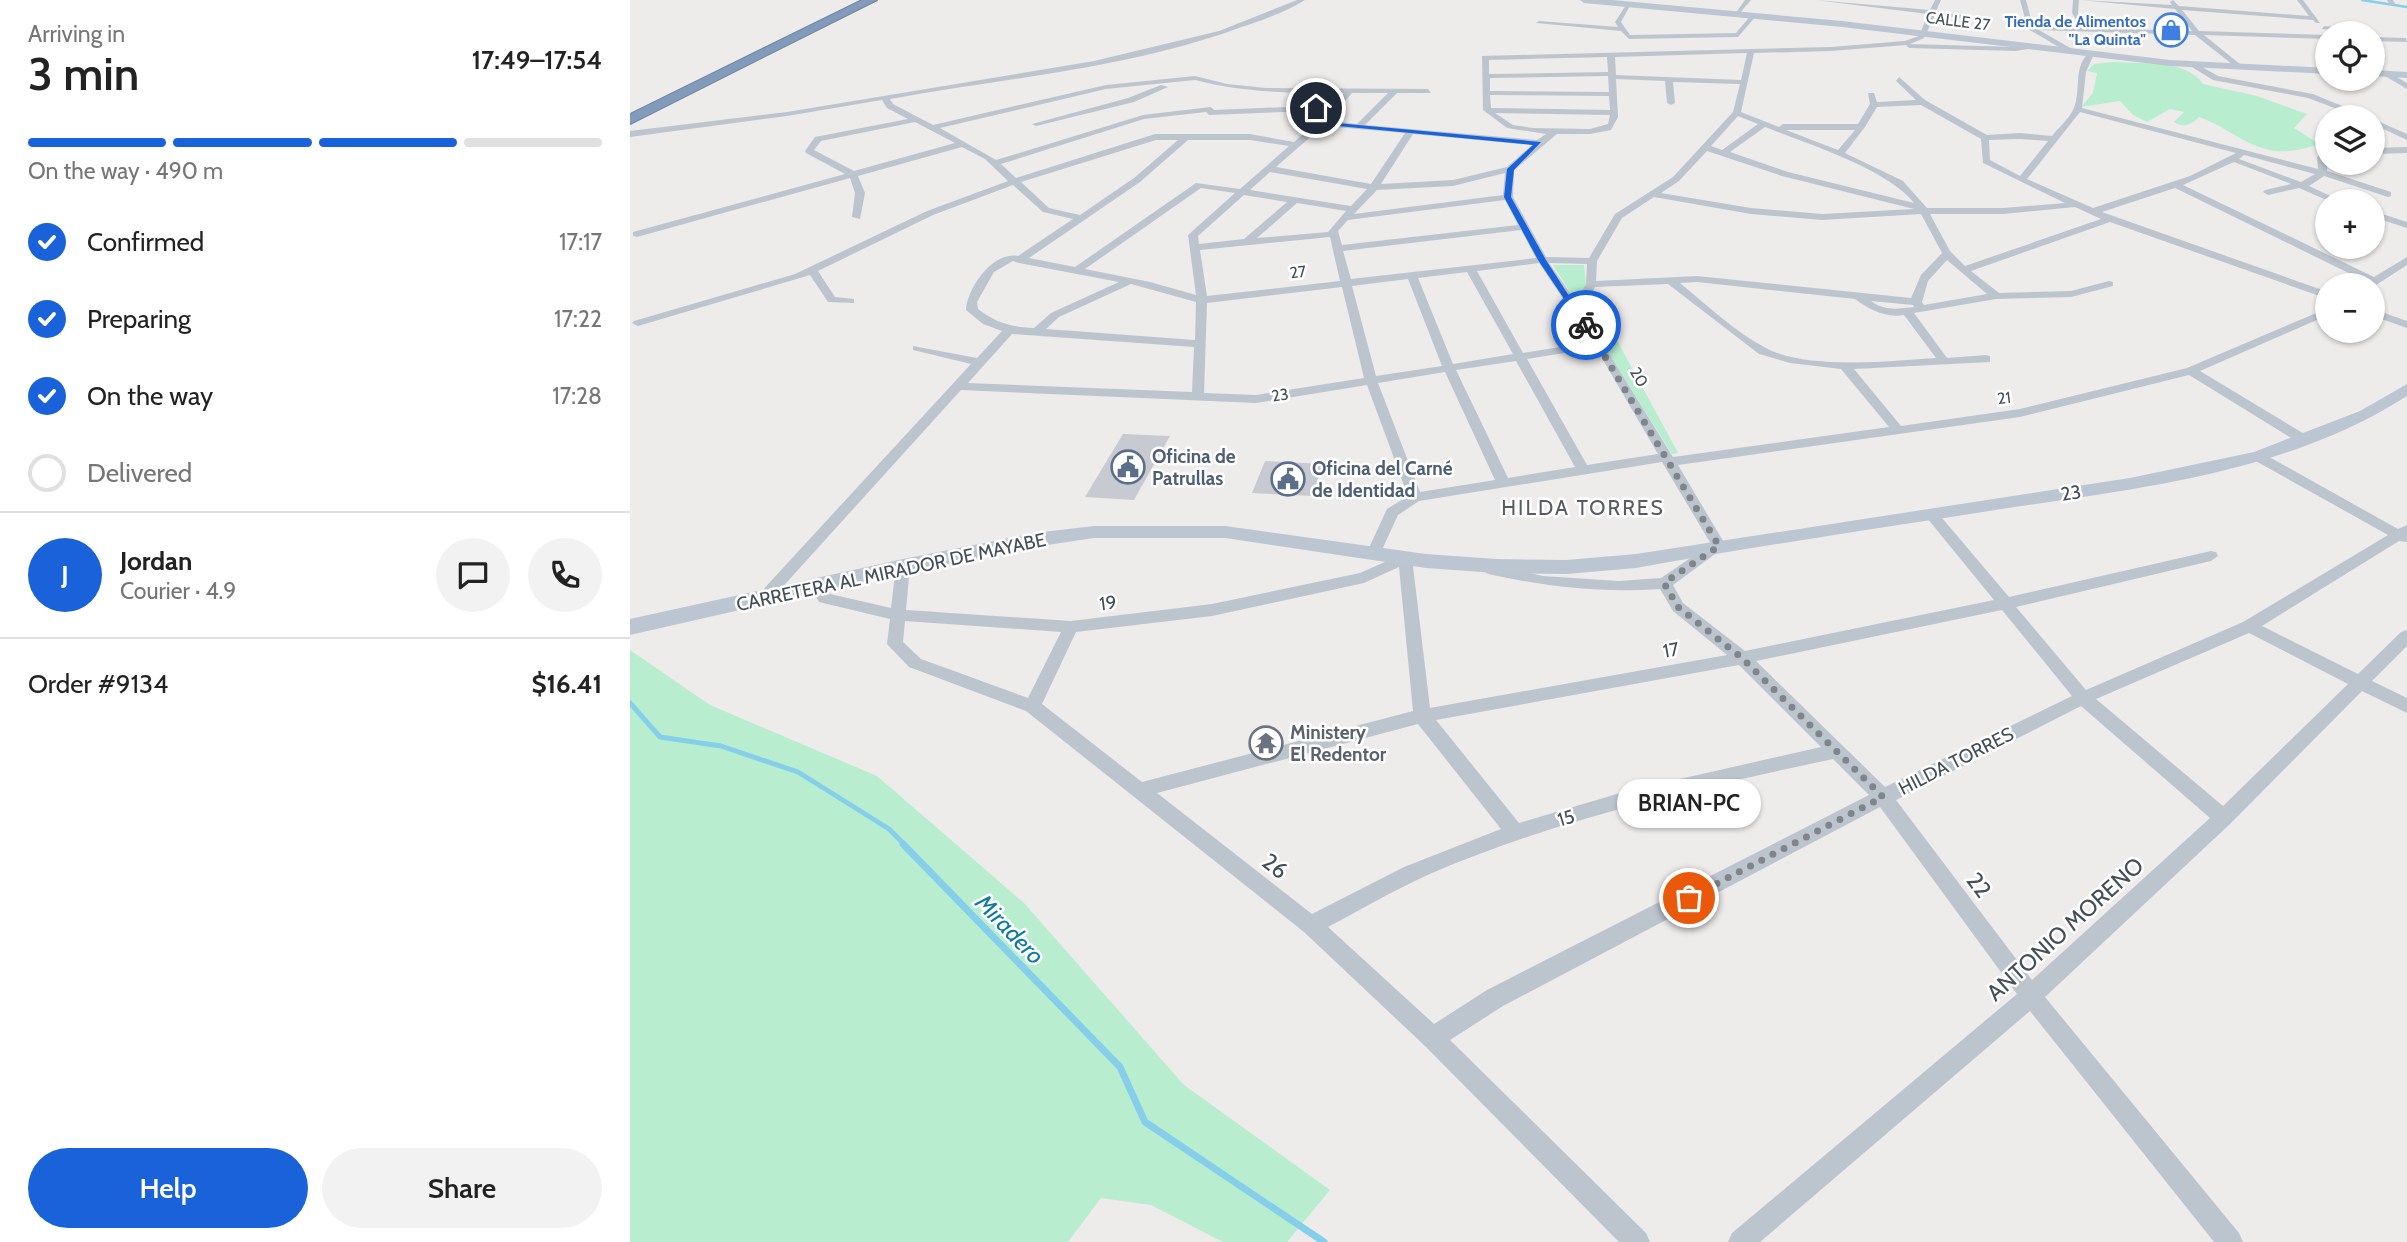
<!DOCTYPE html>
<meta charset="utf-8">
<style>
body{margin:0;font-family:Cabin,sans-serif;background:#f2f2f2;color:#222;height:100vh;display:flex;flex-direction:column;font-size:26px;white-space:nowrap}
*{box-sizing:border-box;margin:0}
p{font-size:23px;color:#767676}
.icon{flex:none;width:38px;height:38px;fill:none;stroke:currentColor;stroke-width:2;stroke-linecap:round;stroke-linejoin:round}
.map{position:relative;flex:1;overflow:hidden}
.side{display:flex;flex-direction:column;background:#fff;width:630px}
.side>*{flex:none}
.tools{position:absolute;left:1685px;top:21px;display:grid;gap:14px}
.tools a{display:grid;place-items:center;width:70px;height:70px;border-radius:50%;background:#fff;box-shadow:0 2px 5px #0004;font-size:35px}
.pin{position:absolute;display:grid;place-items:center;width:60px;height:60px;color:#fff;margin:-30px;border:4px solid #fff;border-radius:50%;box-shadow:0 2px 7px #0007}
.courier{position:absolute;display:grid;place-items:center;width:70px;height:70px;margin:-35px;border:5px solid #1a62d9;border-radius:50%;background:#fff;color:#222;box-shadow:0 2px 9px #0007}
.bubble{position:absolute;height:49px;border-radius:24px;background:#fff;box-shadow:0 2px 5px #0004;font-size:23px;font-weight:600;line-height:49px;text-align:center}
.summary em{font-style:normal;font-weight:600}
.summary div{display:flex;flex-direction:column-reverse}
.summary{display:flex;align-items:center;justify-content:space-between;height:119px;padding:0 28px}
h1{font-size:46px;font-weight:600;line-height:52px}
.bar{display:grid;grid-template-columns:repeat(4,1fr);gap:10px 7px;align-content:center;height:84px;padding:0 28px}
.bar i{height:9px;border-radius:5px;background:#e0e0e0}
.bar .selected{background:#1a62d9}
.bar p{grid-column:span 4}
.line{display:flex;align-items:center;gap:18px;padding:0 28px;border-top:2px solid #e0e0e0}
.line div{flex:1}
.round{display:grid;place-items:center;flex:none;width:74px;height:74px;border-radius:37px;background:#f2f2f2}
ol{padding:0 28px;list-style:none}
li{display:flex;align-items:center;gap:21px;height:77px}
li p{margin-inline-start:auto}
li .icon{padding:7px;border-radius:50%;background:#1a62d9;color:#fff;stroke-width:4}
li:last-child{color:#767676}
li i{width:38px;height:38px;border:4px solid #e0e0e0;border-radius:50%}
.cta{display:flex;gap:14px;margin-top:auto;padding:14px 28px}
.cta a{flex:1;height:80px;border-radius:42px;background:#1a62d9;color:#fff;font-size:28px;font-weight:600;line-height:80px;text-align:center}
.cta a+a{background:#f2f2f2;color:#222}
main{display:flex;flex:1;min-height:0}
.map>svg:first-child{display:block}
.green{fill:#b9edd0}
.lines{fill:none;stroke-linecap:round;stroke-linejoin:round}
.stream-far2{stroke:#86cfea;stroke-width:2.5}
.stream-far1{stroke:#86cfea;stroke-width:5}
.stream{stroke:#86cfea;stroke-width:7}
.building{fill:#c8cad1}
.highway-casing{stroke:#6e86a6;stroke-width:2}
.street{fill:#bcc5ce;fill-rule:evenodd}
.secondary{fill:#bcc6d2;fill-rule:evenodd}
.highway{fill:#839bbb;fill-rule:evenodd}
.route{fill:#1a62d9}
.done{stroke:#80858b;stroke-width:7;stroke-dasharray:0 12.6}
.labels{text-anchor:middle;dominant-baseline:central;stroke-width:5;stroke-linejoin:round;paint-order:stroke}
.far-street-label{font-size:16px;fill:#444e58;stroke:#fff}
.far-shop-label{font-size:16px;font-weight:bold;fill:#366cbe;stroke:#fff;text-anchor:end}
.service-label{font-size:19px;font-weight:bold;fill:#4e5e75;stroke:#fff;text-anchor:start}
.street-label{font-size:19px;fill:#444e58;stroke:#fff}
.worship-label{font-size:19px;font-weight:bold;fill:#5b616d;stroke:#fff;text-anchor:start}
.neighbourhood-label{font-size:21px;letter-spacing:2px;fill:#585b60;stroke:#fff}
.near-street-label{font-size:23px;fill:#444e58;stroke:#fff}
.near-water-label{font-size:24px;font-style:italic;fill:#0d7aa2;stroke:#fff}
</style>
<main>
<section class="side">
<div class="summary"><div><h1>3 min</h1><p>Arriving in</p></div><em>17:49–17:54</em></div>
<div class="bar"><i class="selected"></i><i class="selected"></i><i class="selected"></i><i></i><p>On the way · 490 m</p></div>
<ol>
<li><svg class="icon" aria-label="check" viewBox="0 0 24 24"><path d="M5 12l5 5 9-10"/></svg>Confirmed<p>17:17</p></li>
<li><svg class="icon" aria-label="check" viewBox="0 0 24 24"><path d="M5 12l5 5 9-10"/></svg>Preparing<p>17:22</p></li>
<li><svg class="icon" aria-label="check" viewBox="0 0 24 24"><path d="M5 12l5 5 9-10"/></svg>On the way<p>17:28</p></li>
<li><i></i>Delivered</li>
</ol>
<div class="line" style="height:126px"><b class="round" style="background:#1a62d9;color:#fff">J</b><div><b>Jordan</b><p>Courier · 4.9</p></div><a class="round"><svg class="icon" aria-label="chat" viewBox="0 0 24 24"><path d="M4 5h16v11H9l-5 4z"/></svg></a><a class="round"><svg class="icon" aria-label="phone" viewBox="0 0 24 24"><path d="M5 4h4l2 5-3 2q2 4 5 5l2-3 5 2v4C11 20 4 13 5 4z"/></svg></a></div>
<div class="line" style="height:91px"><div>Order #9134</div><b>$16.41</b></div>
<div class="cta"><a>Help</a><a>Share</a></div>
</section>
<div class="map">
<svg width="1777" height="1242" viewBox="0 0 1777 1242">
<rect width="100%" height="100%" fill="#eeebeb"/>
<g class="green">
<path d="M 1483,62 C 1510,64 1557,59 1573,84 L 1627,96 L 1677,114 L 1664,128 L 1691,145 C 1680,146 1668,151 1658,151 C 1623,154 1599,127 1569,117 C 1561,125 1554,128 1544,122 L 1554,112 L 1540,109 L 1517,122 L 1503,115 L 1490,101 L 1451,107 L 1463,93 L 1467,73 L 1457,71 L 1464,64 Z"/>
<polygon points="923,265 954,265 956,283 1048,453 1042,454"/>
<polygon points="0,650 80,705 247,776 394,903 554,1085 700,1190 657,1242 593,1242 521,1205 471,1198 438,1242 0,1242"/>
</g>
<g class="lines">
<polyline class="stream-far2" points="1732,0 1777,7"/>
<polyline class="stream-far1" points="0,703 30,737 91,746 168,772 259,829 275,845"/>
<polyline class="stream" points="273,844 490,1067 515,1122 694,1242"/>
</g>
<g class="building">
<polygon points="493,434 540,436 504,500 455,497"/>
<polygon points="635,461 693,464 682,496 622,493"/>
</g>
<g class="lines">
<defs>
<polygon id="highway" points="232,0 247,0 0,124 0,114"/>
</defs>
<use href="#highway" class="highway-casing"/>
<g class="street">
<path d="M 667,0 L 675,0 C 655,13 629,21 606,29 C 495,69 375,78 260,99 L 263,104 L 303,125 L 476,85 L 565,76 L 597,84 L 636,88 L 798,89 L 801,93 L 767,93 L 735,125 L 907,140 L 916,134 L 877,128 L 853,110 L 852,56 L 1201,47 L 1275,41 L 1289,36 L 1298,14 L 1185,0 L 1300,10 L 1305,0 L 1311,0 L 1306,11 L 1344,17 L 1341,19 L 1305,15 L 1294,38 L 1280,44 L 1386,47 L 1406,45 L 1410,47 L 1386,51 L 1279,48 L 1276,45 L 1201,51 L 1124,53 L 1111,112 L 1149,127 L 1153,124 L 1228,124 L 1240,104 L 1238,93 L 1244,93 L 1247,102 L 1286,100 L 1266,81 L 1269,77 L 1295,100 L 1357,135 L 1390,133 L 1422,136 C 1428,128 1439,119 1443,110 C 1452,92 1442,66 1460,52 L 1464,54 L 1456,72 L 1452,108 L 1688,169 L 1687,157 L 1698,151 L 1697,171 L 1761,192 L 1761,196 L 1758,197 L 1694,176 L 1679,186 L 1711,201 L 1699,201 L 1669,188 L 1638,195 L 1633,192 L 1635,190 L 1661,184 L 1604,162 L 1553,185 L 1744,277 L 1777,257 L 1777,265 L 1743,287 L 1734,285 L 1737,282 L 1545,188 L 1472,212 L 1698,292 L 1698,299 L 1480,222 L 1341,271 L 1369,293 L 1441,291 L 1479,281 L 1483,282 L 1483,286 L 1441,297 L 1366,299 L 1284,313 L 1317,358 L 1356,355 L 1360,356 L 1360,362 L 1224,369 L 1271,426 L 1390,409 L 1557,368 L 1698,308 L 1698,315 L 1570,371 L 1681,438 L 1681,444 L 1671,444 L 1559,375 L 1390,417 L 1048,465 L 1096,546 L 1043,585 L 1053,603 L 1115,651 L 1364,600 L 1297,518 L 1295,515 L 1302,510 L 1307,512 L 1379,597 L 1581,551 L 1586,552 L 1588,556 L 1581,561 L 1386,607 L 1456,690 L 1613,622 L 1758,535 L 1624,460 L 1624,454 L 1634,454 L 1768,529 L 1777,525 L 1777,542 L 1769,541 L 1632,626 L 1728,674 L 1771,632 L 1777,630 L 1777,646 L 1742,681 L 1777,698 L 1777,713 L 1732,691 L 1600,824 L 1415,997 L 1609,1233 L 1613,1242 L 1584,1242 L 1400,1011 L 1130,1242 L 1098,1242 L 1102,1233 L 1387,994 L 1250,807 L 873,1006 L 820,1040 L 1016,1233 L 1020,1242 L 989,1242 L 795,1046 L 674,932 L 396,711 L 279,667 L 257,644 L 260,619 L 189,602 L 180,586 L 188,581 L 193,582 L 200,594 L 261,608 L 266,566 L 273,561 L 280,566 L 276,610 L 441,621 L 582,604 L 730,573 L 775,553 L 782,558 L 800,708 L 1097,655 L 1043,611 L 1030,589 C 969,593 918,587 858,574 L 851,569 L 858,564 L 913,576 L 989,581 L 1031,578 L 1081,544 L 1032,462 L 789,501 L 768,515 L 751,552 L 744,557 L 737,552 L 757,509 L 778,496 L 737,385 L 626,403 L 331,390 L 138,603 L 128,603 L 125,599 L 128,595 L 341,364 L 283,350 L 283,346 L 347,358 L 372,331 L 353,324 L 336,310 C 337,288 363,251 388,256 L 443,219 L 413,212 L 383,185 L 303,215 L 188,271 L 205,297 L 224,299 L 224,303 L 198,302 L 180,275 L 8,326 L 2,323 L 4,321 L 165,274 L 297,211 L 378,181 L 355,159 L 332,147 L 228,176 L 235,193 L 230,219 L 222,217 L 225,193 L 220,178 L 7,237 L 3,236 L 3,232 L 215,174 L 176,153 L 175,151 L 185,137 L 278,119 L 257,108 L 252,100 L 157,116 L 0,137 L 0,131 L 157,112 L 464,61 L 589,31 ZM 1117,53 L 1111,80 L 986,75 L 985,57 ZM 977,57 L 978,72 L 859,74 L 859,60 ZM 978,76 L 979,92 L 860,91 L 860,78 ZM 986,79 L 1035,81 L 1037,103 L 1041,105 L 1045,103 L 1043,82 L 1110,84 L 1103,112 L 1043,177 L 985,214 L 959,258 L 916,257 L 883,197 L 884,170 L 927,134 L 960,134 L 981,130 L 988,117 ZM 565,80 C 615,93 663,93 714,93 L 704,105 L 584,110 L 581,107 L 513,115 L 366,160 L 310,128 L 476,89 ZM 722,93 L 758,93 L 727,124 L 698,121 ZM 860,95 L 979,96 L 980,110 L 861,108 ZM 1291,105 L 1351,139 L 1353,163 L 1435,203 L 1373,208 L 1297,208 L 1273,181 L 1215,153 L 1235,127 L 1247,107 ZM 700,110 L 664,142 L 620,134 L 525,134 L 386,178 L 371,164 L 514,119 L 576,112 L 579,115 ZM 1450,112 L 1606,153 L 1560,176 L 1463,208 L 1397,179 ZM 865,113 L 980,115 L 978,124 L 960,129 L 903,128 L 883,125 ZM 1108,116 L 1128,124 L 1092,150 L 1081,146 ZM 285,122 L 325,143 L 224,171 L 184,150 L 191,141 ZM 693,126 L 775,133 L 741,184 L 646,167 ZM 1135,127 C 1175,143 1258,169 1284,203 L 1158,172 L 1100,152 ZM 1156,130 L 1225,130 L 1208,150 ZM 783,134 L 902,145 L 877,167 L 823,180 L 751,184 ZM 1390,139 L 1418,141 L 1390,176 L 1360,160 L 1359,140 ZM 526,140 L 548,140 L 504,178 L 450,215 L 419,208 L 391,182 ZM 558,140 L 620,140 L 659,146 L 610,189 L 566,183 L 445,267 L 399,258 L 510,182 ZM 1077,151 L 1152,176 L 1284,209 L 1192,214 L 1121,208 L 1031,193 L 1049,181 ZM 1614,155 L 1685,174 L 1671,182 L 1609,159 ZM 640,172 L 737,189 L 721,206 L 620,190 ZM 875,173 L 873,195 L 724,214 L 747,190 L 823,186 ZM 571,188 L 605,193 L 558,235 L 566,295 L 520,282 L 455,269 ZM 614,195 L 657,202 L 614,239 L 569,244 L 568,236 ZM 1024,197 L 1121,214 L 1192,220 L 1291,214 L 1312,253 L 1291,275 L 1281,298 L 1067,276 L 966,281 L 967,261 L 992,218 ZM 875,200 L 888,225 L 712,245 L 708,231 L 718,220 ZM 667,203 L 716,211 L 698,232 L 627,238 ZM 1445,207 L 1471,219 L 1335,266 L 1320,251 L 1300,214 L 1373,214 ZM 891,230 L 906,258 L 721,279 L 713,251 ZM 700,237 L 710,281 L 577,296 L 570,250 ZM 1317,260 L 1357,294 L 1294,305 L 1292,302 L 1298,281 ZM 383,261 L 389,263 L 489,282 L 421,313 L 404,328 C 381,327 366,323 348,309 L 347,302 L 364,272 ZM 909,263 L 962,342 L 893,353 L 847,271 ZM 919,263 L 957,264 L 956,284 L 946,301 ZM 837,272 L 883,354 L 823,364 L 788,278 ZM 778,279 L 812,366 L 746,376 L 722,286 ZM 1067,282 L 1225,299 C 1240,310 1255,318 1274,315 L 1306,358 C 1260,361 1176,370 1136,348 C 1105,332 1077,305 1050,283 ZM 501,284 L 566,302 L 565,340 L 416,329 L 429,317 ZM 1038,284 L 1129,354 L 1160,363 L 1211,369 L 1259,427 L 1043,457 L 952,310 L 965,287 ZM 712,287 L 734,378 L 626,395 L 574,393 L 577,303 ZM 1241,301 L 1283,305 L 1284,307 C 1268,309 1254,311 1241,301 ZM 382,334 L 564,347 L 562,392 L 338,383 ZM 966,348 L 1028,454 L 957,465 L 897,359 ZM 886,361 L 945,467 L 878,478 L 826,370 ZM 815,372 L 865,480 L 790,492 L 748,383 ZM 769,567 L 783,711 L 512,782 L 412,704 L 446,632 L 582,616 L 734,583 ZM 1372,610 L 1442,696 L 1255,787 L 1126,661 ZM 275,621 L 431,632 L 398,698 L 291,659 L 273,642 ZM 1619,633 L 1718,684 L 1593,806 L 1466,699 ZM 1109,665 L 1191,747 L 997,791 L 889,823 L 806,720 ZM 1451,706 L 1580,818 L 1402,980 L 1266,800 ZM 788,724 L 871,829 L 774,867 L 682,914 L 527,793 ZM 1203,759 L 1239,795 L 857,990 L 804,1024 L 698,927 C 732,909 766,889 802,873 C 930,818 1067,788 1203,759 Z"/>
<polygon points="1115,0 1121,0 1109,14 1105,14"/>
<polygon points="1390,0 1396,0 1403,26 1451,27 1442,13 1443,0 1449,0 1448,13 1458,28 1562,31 1545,9 1450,0 1542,5 1540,2 1543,0 1549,6 1679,16 1667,0 1673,0 1690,23 1686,23 1683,20 1552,10 1569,31 1698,35 1698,39 1574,35 1611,65 1608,69 1565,35 1409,30 1442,49 1439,53 1398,29"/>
<polygon points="1757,0 1763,0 1765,4 1760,5"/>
<polygon points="998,2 1001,4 991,22 1000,35 1106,33 1122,14 1127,15 1108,37 999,39 991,31 906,23 909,21 988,27 985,22"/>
<polygon points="1694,26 1732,30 1735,32 1692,29"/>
<polygon points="1743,37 1776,38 1777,42 1743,41"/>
<polygon points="1565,63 1588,76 1683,94 1739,117 1728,117 1678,98 1583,80 1562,67"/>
<polygon points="1758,72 1777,83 1777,89 1755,76"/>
<polygon points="531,85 538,87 504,102 406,126 402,124 498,98"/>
<polygon points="1743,119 1777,134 1777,140 1743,124"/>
<polygon points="1777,147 1777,153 1743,154 1743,148"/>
<polygon points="1743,211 1777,222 1777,228 1743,217"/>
<polygon points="1743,309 1777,321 1777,328 1743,316"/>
</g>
<g class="secondary">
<polygon points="950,0 982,0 1212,21 1540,60 1698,68 1698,74 1540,66 1212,27 954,3"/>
<polygon points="1743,70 1777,72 1777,78 1743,76"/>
<path d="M 1777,384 L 1777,396 C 1657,473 1510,488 1372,509 C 1250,528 1128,546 1006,568 L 936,574 L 866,573 L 796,568 L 595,538 L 464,538 L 404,547 L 273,573 L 0,635 L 0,619 L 273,559 L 404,533 L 464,526 L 595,526 L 796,554 L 866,559 L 936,560 L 1006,554 L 1500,478 L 1624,452 L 1730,411 Z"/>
</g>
<use href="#highway" class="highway"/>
</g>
<polygon class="route" points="710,106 696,122 911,142 884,170 881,197 916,260 959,327 953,327 908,260 874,197 877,169 903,145 688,124 702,109 686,110 684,107"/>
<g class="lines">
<polyline class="done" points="956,325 1089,546 1034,583 1048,607 1112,658 1253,797 1059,898"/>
</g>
<defs>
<symbol id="shop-ring" viewBox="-11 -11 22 22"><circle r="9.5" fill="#fff" stroke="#3f7fe0" stroke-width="1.5"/><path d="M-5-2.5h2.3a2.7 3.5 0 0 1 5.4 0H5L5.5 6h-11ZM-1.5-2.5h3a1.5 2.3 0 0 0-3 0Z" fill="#3f7fe0"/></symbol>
<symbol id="civic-ring" viewBox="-11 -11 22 22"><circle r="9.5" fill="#fff" stroke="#5c6f8a" stroke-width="1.5"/><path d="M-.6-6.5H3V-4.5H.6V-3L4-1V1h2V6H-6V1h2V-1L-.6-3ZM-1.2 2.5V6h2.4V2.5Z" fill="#5c6f8a"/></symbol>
<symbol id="temple-ring" viewBox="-11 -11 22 22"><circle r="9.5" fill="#fff" stroke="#6b7280" stroke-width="1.5"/><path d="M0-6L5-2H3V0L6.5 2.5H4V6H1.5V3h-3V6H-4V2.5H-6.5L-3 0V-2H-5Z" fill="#6b7280"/></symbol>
</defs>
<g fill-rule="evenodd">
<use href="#shop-ring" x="1522" y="11" width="38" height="38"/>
<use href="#civic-ring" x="479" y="448" width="38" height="38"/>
<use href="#civic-ring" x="639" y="460" width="38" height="38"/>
<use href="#temple-ring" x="617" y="724" width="38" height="38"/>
</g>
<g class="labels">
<g class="far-street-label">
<text transform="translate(1328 21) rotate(7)">CALLE 27</text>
<text transform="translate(668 272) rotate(-7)">27</text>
<text transform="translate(1009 377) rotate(59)">20</text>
<text transform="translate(650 395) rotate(-9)">23</text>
<text transform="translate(1374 398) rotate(-7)">21</text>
</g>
<g class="far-shop-label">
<text x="1516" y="21">Tienda de Alimentos<tspan x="1516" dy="18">"La Quinta"</tspan></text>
</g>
<g class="service-label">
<text x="522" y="456">Oficina de<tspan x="522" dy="22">Patrullas</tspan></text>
<text x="682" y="468">Oficina del Carné<tspan x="682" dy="22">de Identidad</tspan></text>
</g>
<g class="street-label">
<text transform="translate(1441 493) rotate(-9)">23</text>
<text transform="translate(261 572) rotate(-12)">CARRETERA AL MIRADOR DE MAYABE</text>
<text transform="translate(478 603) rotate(-7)">19</text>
<text transform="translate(1041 650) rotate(-10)">17</text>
<text transform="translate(1326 761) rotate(-27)">HILDA TORRES</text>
<text transform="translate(936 818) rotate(-17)">15</text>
</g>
<g class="worship-label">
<text x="660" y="732">Ministery<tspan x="660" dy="22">El Redentor</tspan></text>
</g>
<g class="neighbourhood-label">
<text x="953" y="507">HILDA TORRES</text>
</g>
<g class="near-street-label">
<text transform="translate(645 866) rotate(38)">26</text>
<text transform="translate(1349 885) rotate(53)">22</text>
<text transform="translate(1435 929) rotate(-42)">ANTONIO MORENO</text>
</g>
<g class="near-water-label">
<text transform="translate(380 929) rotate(46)">Miradero</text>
</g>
</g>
</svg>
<div class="tools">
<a><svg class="icon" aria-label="locate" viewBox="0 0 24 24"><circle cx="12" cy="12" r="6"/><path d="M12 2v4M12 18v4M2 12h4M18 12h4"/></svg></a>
<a><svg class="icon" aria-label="layers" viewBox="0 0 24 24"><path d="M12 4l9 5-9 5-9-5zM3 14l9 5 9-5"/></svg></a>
<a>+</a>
<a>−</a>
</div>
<div class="pin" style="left:1059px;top:898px;background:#ea580c"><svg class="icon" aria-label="bag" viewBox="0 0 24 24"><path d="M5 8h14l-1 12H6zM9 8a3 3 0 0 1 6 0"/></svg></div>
<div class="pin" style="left:686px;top:108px;background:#1f2937"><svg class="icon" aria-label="home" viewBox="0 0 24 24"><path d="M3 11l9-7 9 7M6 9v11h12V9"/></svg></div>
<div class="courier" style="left:956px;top:325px"><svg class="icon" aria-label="bike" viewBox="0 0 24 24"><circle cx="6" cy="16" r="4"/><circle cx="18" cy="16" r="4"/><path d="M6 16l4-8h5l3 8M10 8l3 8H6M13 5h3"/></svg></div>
<div class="bubble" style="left:987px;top:779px;width:144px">BRIAN-PC</div>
</div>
</main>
